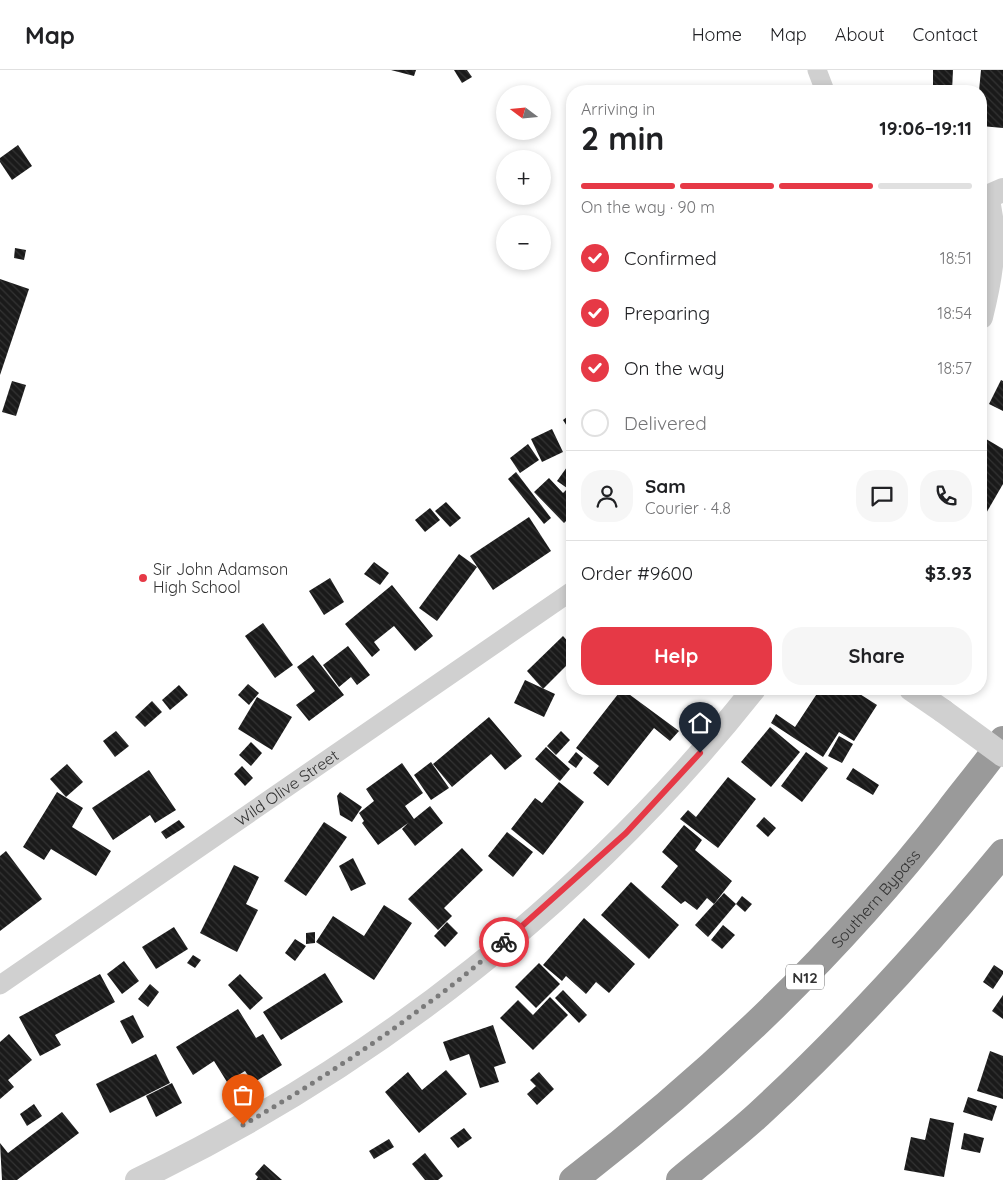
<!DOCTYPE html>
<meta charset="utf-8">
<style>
body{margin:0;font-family:Quicksand,sans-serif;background:#f6f6f6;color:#202124;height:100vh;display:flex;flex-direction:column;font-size:19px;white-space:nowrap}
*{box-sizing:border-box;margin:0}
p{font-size:16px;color:#757577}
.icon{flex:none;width:28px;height:28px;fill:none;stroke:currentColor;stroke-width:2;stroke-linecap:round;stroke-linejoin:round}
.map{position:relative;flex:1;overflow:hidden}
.drawer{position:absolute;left:566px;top:15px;width:421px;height:610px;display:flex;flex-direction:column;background:#fff;border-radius:20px;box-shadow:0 2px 8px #0003}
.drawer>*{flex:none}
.needle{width:32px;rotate:286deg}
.fabs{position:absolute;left:496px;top:15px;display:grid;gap:10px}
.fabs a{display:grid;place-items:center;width:55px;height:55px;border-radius:50%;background:#fff;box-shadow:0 2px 8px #0003;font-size:25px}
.pin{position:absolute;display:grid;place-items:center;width:42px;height:42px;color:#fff;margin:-51px -21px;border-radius:50% 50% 50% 0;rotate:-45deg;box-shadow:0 0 5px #0007}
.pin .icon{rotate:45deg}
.courier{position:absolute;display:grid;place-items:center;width:50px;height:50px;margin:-25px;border:4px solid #e63946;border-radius:50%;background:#fff;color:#222;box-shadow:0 1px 6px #0007}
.head em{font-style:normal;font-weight:700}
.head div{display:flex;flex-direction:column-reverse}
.head{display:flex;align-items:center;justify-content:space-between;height:85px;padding:0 15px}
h1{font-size:32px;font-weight:700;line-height:38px}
.bar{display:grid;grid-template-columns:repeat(4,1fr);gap:8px 5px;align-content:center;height:60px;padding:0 15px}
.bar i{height:6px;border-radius:4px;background:#e0e0e0}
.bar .current{background:#e63946}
.bar p{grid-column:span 4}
.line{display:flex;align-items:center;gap:12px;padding:0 15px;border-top:1px solid #e0e0e0}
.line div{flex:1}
.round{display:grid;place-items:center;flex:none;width:52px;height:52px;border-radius:20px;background:#f6f6f6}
ol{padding:0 15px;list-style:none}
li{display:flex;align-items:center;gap:15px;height:55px}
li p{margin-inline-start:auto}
li .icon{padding:5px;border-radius:50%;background:#e63946;color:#fff;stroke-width:4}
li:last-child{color:#757577}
li i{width:28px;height:28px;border:2px solid #e0e0e0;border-radius:50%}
.button{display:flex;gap:10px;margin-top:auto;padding:10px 15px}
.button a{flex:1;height:58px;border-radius:20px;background:#e63946;color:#fff;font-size:20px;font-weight:700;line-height:58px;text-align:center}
.button a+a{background:#f6f6f6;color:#202124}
header{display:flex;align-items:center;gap:30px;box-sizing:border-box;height:70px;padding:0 25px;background:#fff;border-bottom:1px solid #e0e0e0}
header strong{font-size:24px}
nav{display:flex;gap:28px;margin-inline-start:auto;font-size:18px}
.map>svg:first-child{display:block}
.building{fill:url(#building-back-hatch)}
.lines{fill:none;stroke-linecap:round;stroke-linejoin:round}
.minor{stroke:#d0d0d0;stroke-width:19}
.tertiary{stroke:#d0d0d0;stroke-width:24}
.motorway{stroke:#9a9a9a;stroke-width:28}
.tertiary-bridge{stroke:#d0d0d0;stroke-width:24}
.done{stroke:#7a7a7a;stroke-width:5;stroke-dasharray:0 9}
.route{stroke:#e63946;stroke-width:6}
.poi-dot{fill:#e63946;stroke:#fff;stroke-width:2}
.labels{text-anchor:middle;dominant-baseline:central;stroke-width:5;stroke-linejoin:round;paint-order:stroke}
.shield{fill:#fff;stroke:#707070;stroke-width:1}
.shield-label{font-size:15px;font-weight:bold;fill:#333}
.poi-label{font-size:16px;fill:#333;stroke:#fff;text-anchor:start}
.street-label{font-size:16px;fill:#333;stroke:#fff}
</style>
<header>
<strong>Map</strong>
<nav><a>Home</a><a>Map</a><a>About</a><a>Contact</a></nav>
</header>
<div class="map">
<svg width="1003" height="1110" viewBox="0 0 1003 1110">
<defs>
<pattern id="building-back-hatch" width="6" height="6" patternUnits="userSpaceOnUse" patternTransform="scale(1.25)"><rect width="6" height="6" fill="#1a1a1a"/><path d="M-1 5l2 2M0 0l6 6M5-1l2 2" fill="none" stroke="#333"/></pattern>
</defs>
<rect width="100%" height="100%" fill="#fff"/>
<g class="building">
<polygon points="391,0 416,0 414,6"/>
<polygon points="454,0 467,0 472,7 462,13"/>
<polygon points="933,0 953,0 952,21 933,21"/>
<polygon points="981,0 1003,0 1003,58 981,56 981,21 979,21"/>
<polygon points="18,75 32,96 12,110 0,92 0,88"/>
<polygon points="15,178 26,180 24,190 14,188"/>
<polygon points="0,209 29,219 0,305"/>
<polygon points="1001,310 1003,311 1003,341 989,334"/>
<polygon points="12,311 26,315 16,346 2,342"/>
<polygon points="572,343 572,364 563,350"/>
<polygon points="552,359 563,382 542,392 531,369"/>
<polygon points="981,366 1003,379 1003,414 981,452"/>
<polygon points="528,374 539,390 520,403 510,388"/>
<polygon points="572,390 572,410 567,418 557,411"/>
<polygon points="516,402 551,448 544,454 508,409"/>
<polygon points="549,408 563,423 572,414 572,452 569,448 564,453 534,422"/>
<polygon points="446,432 461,448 450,457 435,441"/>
<polygon points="430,438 440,450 425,462 415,450"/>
<polygon points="529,447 551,481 493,520 470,486"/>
<polygon points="459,484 477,497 437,551 419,538"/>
<polygon points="374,492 389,503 380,515 364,504"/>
<polygon points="330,508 344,532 324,545 309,521"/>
<polygon points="392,515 433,566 415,581 394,556 374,572 380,580 372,587 345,554"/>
<polygon points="263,553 293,595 275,608 245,566"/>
<polygon points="563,566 572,576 572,590 543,619 527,601"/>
<polygon points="348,576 370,605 357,615 351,607 339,617 323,595"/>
<polygon points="313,585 344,625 309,651 296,635 315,621 297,597"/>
<polygon points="525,610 555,624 544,647 514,633"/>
<polygon points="248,614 259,623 249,635 238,625"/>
<polygon points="179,615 188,625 170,640 162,630"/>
<polygon points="622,619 679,661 670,671 654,658 608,716 593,703 599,696 576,678"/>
<polygon points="820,619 852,619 877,635 854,671 839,662 823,687 771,653 776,644 795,657"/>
<polygon points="257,627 292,647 272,680 238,659"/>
<polygon points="152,631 162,642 145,657 135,647"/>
<polygon points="489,647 522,686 505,700 491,684 452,717 433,694"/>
<polygon points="770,657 800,682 771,717 741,692"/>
<polygon points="116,661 129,676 115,687 103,671"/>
<polygon points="561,661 570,670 556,685 547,676"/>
<polygon points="839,666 853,674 842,693 828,686"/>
<polygon points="251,672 262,683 251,696 239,685"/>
<polygon points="546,677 570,699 560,711 535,689"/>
<polygon points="576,682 583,688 576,698 568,692"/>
<polygon points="806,682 828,698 802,732 781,716"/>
<polygon points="431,692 449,718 431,730 414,705"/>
<polygon points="402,693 423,723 405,736 414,749 430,736 443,753 415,776 402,759 408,753 378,775 362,753 364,751 359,743 374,731 366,719"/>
<polygon points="67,694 83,712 66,727 50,709"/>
<polygon points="242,696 253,708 245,716 234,704"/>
<polygon points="853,698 879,715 873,725 846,709"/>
<polygon points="149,700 176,740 155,753 150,745 113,770 92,738"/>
<polygon points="728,707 756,729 718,778 680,749 688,740 696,747"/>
<polygon points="559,712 584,732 543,785 511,759 535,728 542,733"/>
<polygon points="57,722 83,738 72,757 111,781 96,806 51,779 44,790 23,777"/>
<polygon points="340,722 362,737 352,752 340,745 337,726"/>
<polygon points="764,747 776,758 768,767 756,756"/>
<polygon points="179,750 185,757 166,769 161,762"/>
<polygon points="324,752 347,767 306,826 284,811"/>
<polygon points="684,755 702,770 695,780 732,811 714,834 707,828 697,840 685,831 681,834 661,817 678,796 662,782"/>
<polygon points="507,762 533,782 513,807 488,786"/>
<polygon points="462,778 483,800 444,838 452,846 438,860 408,829"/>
<polygon points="6,781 42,829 0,861 0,786"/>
<polygon points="353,788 366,814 351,821 339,796"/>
<polygon points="234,795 259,807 246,834 258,840 237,882 200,863"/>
<polygon points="631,812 679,855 649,889 601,845"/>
<polygon points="724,823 736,834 708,867 695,855"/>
<polygon points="742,826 752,834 745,842 736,834"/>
<polygon points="384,835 412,853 374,910 316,872 333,846 364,866"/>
<polygon points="584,848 635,894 609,923 596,912 586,924 566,906 562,911 543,895"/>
<polygon points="447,852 458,863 445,877 434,866"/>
<polygon points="723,855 735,865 722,879 711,870"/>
<polygon points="174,857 188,879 156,899 142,877"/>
<polygon points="315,862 315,873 306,874 306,863"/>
<polygon points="295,869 306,876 295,891 285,883"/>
<polygon points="193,885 201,890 195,898 187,893"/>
<polygon points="124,891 139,911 122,924 107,904"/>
<polygon points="539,893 560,914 536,938 515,917"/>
<polygon points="994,895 1003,901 1003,904 993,919 983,912"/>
<polygon points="325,903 343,932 281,970 263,942"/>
<polygon points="100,904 115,932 55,965 61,975 40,986 19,947"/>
<polygon points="240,904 263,928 250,940 228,915"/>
<polygon points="150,914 159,922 148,937 138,929"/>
<polygon points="563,920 587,945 579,953 555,928"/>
<polygon points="1003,925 1003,949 992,941"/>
<polygon points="550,927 568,945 533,980 500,948 518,930 533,945"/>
<polygon points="238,939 256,968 263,964 282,995 253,1013 245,1001 227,1012 214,991 193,1005 176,977"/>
<polygon points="133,945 144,967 132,974 120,951"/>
<polygon points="493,955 506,993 494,997 499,1012 480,1018 469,984 450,991 443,972"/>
<polygon points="9,964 32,990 8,1010 14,1017 0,1029 0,972"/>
<polygon points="990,981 1003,986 1003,1029 977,1021"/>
<polygon points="156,984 170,1013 110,1043 96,1014"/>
<polygon points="446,1000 467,1024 419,1063 385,1022 408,1002 422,1020"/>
<polygon points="539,1002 554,1019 537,1035 527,1024 536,1016 530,1010"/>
<polygon points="172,1013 182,1033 156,1047 146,1026"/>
<polygon points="968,1027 997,1036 992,1051 963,1042"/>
<polygon points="34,1034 42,1046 27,1056 20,1044"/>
<polygon points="62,1042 79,1063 17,1110 2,1110 0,1073 8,1083"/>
<polygon points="930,1048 954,1053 944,1107 904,1100 911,1067 925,1070"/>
<polygon points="464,1058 472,1068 458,1078 450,1068"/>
<polygon points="964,1063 984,1068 980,1083 961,1079"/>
<polygon points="389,1069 394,1077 374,1089 369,1081"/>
<polygon points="425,1083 443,1106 438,1110 425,1110 412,1094"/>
<polygon points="264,1094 282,1110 256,1110 258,1107 255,1104"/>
</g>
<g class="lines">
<g class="minor">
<polyline points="817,0 825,21"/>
<path id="s1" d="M 0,915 L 572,521"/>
</g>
<g class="tertiary">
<path d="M 981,247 C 991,207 998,168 987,127 L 1003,120"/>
<polyline points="911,619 943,641"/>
<path d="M 137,1110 C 375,996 590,826 754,619"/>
</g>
<g class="motorway">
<path id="s2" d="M 573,1110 C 713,1003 839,882 948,742 C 966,718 986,695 1003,670"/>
<path d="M 680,1110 C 706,1088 734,1067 759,1044 C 847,963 927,875 1003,783"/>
</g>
<polyline class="tertiary-bridge" points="943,641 1003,685"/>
</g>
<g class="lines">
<path class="done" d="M 243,1055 C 307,1018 369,978 427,934 C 454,915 479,893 504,872"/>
<polyline class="route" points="504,872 626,763 700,683"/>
</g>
<circle class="poi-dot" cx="143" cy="508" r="5"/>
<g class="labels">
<rect class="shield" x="786" y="894.5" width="38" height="25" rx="4"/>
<g class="shield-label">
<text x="805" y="907">N12</text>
</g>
<g class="poi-label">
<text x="153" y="499">Sir John Adamson<tspan x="153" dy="18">High School</tspan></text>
</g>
<g class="street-label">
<text stroke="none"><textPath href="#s1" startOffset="348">Wild Olive Street</textPath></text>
<text stroke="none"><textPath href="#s2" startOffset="414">Southern Bypass</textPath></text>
</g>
</g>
</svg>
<div class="fabs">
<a><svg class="needle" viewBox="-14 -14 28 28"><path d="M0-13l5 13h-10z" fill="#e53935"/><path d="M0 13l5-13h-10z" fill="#757577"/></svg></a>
<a>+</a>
<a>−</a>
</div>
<div class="pin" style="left:243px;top:1055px;background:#ea580c"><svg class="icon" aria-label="bag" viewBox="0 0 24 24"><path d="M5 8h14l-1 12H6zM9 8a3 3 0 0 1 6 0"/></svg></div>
<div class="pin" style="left:700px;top:683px;background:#1f2937"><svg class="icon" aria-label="home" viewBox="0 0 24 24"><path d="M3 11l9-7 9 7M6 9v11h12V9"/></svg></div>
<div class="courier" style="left:504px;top:872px"><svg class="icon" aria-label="bike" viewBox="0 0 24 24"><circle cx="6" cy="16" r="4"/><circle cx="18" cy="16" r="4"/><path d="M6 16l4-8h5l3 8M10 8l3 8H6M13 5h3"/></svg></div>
<section class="drawer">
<div class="head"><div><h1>2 min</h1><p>Arriving in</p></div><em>19:06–19:11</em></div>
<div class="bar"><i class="current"></i><i class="current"></i><i class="current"></i><i></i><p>On the way · 90 m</p></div>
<ol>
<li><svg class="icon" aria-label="check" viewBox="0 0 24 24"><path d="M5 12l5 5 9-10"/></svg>Confirmed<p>18:51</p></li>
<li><svg class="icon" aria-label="check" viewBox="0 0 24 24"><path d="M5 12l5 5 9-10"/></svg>Preparing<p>18:54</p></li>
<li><svg class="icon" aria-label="check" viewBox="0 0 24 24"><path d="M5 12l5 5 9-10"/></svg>On the way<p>18:57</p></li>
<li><i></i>Delivered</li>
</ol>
<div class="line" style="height:90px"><a class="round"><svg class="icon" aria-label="person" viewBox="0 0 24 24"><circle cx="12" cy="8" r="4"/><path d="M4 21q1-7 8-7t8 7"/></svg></a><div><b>Sam</b><p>Courier · 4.8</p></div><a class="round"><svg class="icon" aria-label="chat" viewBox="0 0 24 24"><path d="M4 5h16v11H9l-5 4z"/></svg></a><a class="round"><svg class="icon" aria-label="phone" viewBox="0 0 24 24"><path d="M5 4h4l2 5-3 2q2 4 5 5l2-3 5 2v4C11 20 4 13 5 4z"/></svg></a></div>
<div class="line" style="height:65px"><div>Order #9600</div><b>$3.93</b></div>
<div class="button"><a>Help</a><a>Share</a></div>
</section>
</div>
